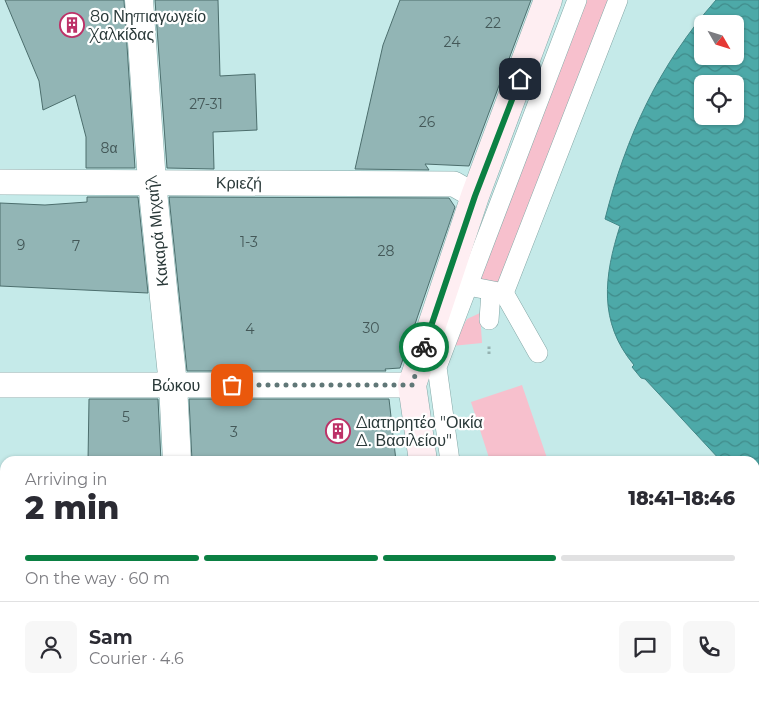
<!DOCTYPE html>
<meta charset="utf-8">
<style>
body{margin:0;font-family:Montserrat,sans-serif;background:#f7f7f7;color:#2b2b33;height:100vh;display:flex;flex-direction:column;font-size:19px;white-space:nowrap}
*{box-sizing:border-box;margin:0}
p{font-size:16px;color:#7c7c81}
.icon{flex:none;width:28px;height:28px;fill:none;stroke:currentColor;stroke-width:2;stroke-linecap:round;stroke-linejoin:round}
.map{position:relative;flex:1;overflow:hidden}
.details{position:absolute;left:0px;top:456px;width:760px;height:246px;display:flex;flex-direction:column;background:#fff;border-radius:15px 15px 0 0;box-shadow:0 1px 4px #0004}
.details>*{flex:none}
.needle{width:32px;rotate:129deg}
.tools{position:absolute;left:694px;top:15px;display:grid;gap:10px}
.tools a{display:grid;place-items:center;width:50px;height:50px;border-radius:8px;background:#fff;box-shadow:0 1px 4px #0004;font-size:25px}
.pin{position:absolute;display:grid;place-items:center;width:42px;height:42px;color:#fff;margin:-21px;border-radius:10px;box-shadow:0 2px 8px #0006}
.courier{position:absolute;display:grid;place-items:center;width:50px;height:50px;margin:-25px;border:4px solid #0b8043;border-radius:50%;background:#fff;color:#222;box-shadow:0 1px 6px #0007}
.overview em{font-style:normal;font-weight:800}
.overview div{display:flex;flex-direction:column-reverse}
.overview{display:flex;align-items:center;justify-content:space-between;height:85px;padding:0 25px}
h1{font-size:32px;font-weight:800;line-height:38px}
.bar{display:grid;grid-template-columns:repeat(4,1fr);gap:8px 5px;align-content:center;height:60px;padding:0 25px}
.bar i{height:6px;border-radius:4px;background:#e1e1e2}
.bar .current{background:#0b8043}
.bar p{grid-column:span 4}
.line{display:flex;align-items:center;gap:12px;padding:0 25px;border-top:1px solid #e1e1e2}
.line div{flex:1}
.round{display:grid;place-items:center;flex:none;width:52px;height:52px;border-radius:8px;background:#f7f7f7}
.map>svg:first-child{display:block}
.green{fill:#f7c0cd}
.water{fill:url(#water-waves);stroke:#428787;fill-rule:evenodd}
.building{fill:#92b5b5;stroke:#4c6e6d}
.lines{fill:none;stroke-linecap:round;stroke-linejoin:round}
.pedestrian-casing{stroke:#83a7a6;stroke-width:20}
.minor-casing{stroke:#83a7a6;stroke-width:26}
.tertiary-casing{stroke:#83a7a6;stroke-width:29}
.secondary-casing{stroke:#83a7a6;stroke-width:29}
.path{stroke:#94b2b1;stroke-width:3;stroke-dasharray:2.5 2.5;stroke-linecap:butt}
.pedestrian{stroke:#fff;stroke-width:19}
.minor{stroke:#fff;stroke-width:25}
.tertiary{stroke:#fff;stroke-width:28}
.secondary{stroke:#feeef2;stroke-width:28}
.done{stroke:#607777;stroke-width:5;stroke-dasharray:0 9}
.route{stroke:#0b8043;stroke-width:6}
.labels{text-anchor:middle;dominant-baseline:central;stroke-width:4.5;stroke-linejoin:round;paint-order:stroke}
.number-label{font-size:14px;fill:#445858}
.poi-label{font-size:16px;fill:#2a3939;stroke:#fff;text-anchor:start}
.street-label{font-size:16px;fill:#2a3939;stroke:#fff}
</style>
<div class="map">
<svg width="759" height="702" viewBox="0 0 759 702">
<defs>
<pattern id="water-waves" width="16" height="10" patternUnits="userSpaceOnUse" patternTransform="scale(1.25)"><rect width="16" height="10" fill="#4da9a8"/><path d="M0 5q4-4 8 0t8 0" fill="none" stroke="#408b8a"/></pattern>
</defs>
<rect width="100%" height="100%" fill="#c5eae9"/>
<g class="green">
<polygon points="578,0 618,0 504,293 468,286"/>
<polygon points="480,313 482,343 452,346 467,319"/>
<polygon points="522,385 548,461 490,461 471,402"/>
<polygon points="755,625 759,628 759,702 690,702 690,698 755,698"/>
</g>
<path class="water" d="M 716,0 L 759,0 L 759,501 L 755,497 L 755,461 L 721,461 L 645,379 L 641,378 L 632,367 L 634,365 C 598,322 604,276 620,226 L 605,219 C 626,136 659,65 716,0 ZM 702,24 L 735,24 L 735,56 L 702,56 ZM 702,84 L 735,84 L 735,116 L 702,116 Z"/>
<g class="building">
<polygon points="5,0 124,0 135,168 86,168 86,137 75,95 43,110 39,81"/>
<polygon points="155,0 218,0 220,76 255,74 257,130 213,132 214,169 167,168"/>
<polygon points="400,0 531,0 469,166 425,164 429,170 355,169 383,45"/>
<polygon points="87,197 138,197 148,293 0,286 0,203 45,205 87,202"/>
<polygon points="169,197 449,198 455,207 400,368 385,369 386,371 187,371"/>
<polygon points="89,399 158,399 161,461 88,461"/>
<polygon points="189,399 389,399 396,461 192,461"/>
</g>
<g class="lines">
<defs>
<g id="pedestrian">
<polyline points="468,286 504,293"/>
<polyline points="504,293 618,0"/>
<polyline points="504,293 538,353"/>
<polyline points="489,320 491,292"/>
<polyline points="450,461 437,367 577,0"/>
<polyline points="755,647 759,651"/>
<polyline points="514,698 515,699"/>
</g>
<g id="minor">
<polyline points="0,182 454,184 475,196"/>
<polyline points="0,385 412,385"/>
<polyline points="0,634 5,634"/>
</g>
<g id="tertiary">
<polyline points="139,0 152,182 173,385 177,461"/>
<polyline points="188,698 188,702"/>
</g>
<g id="secondary">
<polyline points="423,461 412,385 475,196 548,0"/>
<polyline points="457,698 458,702"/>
</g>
</defs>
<use href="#pedestrian" class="pedestrian-casing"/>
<use href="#minor" class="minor-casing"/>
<use href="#tertiary" class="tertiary-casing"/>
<use href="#secondary" class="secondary-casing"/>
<polyline class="path" points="489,354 489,345"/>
<use href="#pedestrian" class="pedestrian"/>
<use href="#minor" class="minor"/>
<use href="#tertiary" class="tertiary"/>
<use href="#secondary" class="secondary"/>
</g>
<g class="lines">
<polyline class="done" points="232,385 412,385 424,347"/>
<polyline class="route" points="424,347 475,196 520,79"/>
</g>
<defs>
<symbol id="building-ring" viewBox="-11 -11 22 22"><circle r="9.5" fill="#fff" stroke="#bd3167" stroke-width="1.5"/><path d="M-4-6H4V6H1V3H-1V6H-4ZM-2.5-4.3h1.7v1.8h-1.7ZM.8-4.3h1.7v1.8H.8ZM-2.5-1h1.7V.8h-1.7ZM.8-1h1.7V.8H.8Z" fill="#bd3167"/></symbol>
</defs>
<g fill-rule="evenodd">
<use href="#building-ring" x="58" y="11" width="28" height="28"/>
<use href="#building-ring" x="324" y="417" width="28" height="28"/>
</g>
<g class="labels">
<g class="number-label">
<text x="493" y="23">22</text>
<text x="452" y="42">24</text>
<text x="206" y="104">27-31</text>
<text x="427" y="122">26</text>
<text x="109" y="148">8α</text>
<text x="249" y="242">1-3</text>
<text x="21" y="245">9</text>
<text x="76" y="246">7</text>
<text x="386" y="251">28</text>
<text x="371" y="328">30</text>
<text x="250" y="329">4</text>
<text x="126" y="417">5</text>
<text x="234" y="432">3</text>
</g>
<g class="poi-label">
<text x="90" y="16">8ο Νηπιαγωγείο<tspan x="90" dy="18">Χαλκίδας</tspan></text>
<text x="356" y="422">Διατηρητέο "Οικία<tspan x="356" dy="18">Δ. Βασιλείου"</tspan></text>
</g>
<g class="street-label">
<text transform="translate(239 183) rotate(1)">Κριεζή</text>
<text transform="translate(157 231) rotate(-96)">Κακαρά Μιχαήλ</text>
<text x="176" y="385">Βώκου</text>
</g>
</g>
</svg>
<div class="tools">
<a><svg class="needle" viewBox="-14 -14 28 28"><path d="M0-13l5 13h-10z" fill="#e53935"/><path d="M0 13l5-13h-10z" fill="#7c7c81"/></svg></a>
<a><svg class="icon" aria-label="locate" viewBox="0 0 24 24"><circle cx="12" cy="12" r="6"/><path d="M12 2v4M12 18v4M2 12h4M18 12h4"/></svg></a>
</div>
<div class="pin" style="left:232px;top:385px;background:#ea580c"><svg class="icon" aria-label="bag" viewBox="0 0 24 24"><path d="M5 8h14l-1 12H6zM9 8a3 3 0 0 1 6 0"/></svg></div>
<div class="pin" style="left:520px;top:79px;background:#1f2937"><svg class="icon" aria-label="home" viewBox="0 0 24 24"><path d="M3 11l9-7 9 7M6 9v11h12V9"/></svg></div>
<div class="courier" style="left:424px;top:347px"><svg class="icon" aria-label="bike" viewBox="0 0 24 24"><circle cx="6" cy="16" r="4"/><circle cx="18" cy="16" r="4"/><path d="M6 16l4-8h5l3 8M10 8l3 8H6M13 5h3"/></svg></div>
<section class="details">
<div class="overview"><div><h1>2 min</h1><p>Arriving in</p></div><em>18:41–18:46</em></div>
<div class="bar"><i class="current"></i><i class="current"></i><i class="current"></i><i></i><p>On the way · 60 m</p></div>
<div class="line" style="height:90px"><a class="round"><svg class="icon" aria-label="person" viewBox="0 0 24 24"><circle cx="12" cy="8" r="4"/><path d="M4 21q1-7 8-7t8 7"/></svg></a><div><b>Sam</b><p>Courier · 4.6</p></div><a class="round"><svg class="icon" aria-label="chat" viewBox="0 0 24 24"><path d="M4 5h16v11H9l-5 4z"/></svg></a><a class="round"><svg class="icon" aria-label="phone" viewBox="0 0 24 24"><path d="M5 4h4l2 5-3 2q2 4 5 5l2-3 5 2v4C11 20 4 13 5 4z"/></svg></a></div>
</section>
</div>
